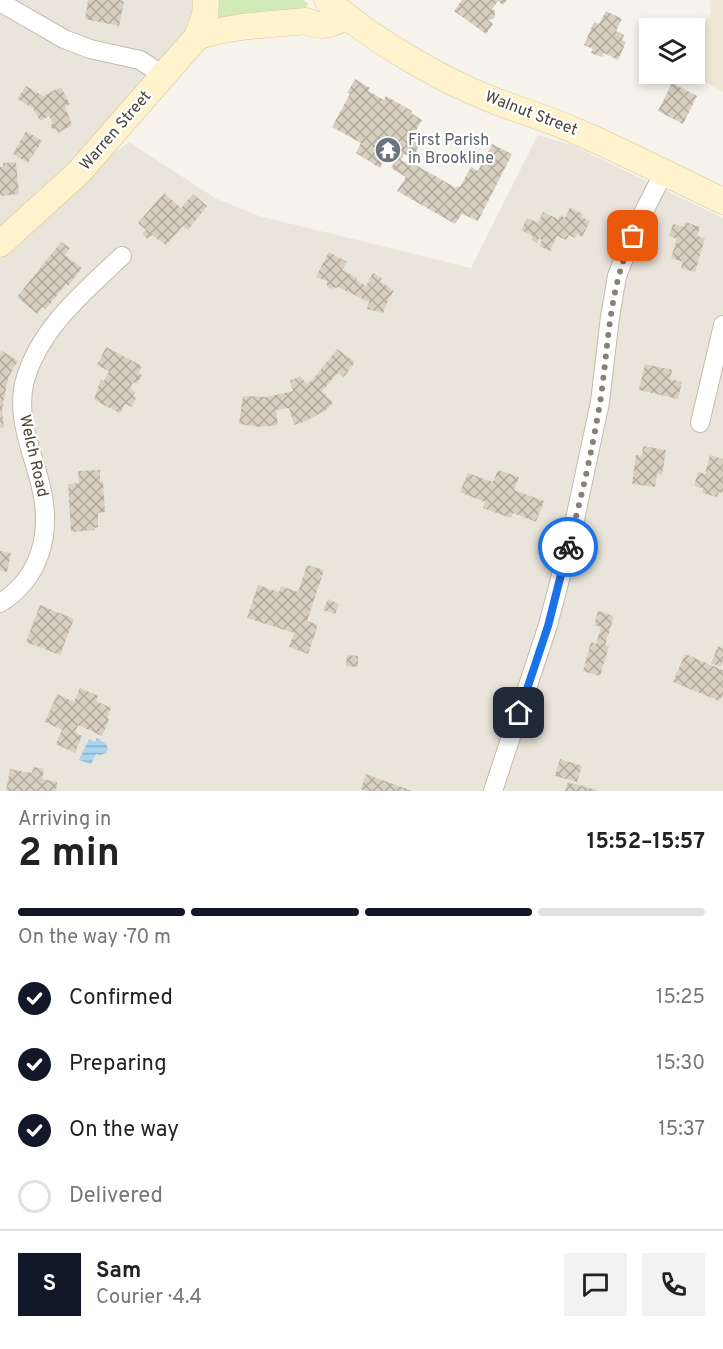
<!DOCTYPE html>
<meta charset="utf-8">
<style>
body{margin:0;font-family:Overpass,sans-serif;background:#f2f2f2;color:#222;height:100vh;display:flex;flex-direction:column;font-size:22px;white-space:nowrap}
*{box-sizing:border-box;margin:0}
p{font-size:20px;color:#767676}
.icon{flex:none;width:33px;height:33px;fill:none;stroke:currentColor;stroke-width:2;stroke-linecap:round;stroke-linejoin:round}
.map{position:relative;height:791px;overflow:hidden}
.panel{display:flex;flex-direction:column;background:#fff;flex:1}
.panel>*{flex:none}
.tools{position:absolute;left:639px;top:18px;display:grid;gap:12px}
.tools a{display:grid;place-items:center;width:66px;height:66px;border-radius:0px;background:#fff;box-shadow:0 3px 9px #0003;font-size:30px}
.pin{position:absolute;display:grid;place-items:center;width:51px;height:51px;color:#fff;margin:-26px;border-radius:12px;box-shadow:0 3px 9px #0006}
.courier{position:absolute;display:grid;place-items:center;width:60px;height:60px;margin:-30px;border:4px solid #1a73e8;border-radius:50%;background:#fff;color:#222;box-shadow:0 2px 8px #0007}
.headline em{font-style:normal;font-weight:700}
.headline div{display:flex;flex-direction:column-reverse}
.headline{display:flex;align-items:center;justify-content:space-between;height:102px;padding:0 18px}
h1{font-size:39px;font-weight:700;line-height:45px}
.bar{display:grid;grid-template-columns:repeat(4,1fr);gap:9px 6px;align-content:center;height:72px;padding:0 18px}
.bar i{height:8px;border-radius:4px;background:#e0e0e0}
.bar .active{background:#111827}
.bar p{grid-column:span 4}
.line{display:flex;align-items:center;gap:15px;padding:0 18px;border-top:2px solid #e0e0e0}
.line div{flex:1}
.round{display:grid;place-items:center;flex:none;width:63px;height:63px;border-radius:0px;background:#f2f2f2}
ol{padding:0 18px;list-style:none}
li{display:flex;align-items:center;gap:18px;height:66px}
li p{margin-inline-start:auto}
li .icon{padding:6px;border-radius:50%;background:#111827;color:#fff;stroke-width:4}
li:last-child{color:#767676}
li i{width:33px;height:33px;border:3px solid #e0e0e0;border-radius:50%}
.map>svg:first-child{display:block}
.residential{fill:#eae5da}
.education{fill:#efe8d6}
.green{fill:#d2eab5}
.water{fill:url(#water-rules)}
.building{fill:url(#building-cross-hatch)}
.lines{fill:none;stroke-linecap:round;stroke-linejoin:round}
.street-casing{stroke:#c2bbae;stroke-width:20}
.secondary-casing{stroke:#d6c79b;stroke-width:27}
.street{stroke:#fff;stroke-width:18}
.secondary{stroke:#fff3cd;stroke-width:26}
.done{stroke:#878178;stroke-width:6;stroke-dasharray:0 10.8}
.route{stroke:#1a73e8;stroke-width:8}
.labels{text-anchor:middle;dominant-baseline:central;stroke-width:4.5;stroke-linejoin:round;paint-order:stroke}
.street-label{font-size:16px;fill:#4b4439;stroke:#fff}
.worship-label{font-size:16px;fill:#5b616d;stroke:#fff;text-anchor:start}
</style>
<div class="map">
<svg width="723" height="791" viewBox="0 0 723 791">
<defs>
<pattern id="water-rules" width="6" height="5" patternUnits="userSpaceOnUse" patternTransform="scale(1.5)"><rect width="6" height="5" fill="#a9d4f2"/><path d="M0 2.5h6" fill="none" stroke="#8caec5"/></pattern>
<pattern id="building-cross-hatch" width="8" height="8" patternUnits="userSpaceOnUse" patternTransform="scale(1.5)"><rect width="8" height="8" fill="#d8cfc1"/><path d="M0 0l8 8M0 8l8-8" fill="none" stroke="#b1aa9e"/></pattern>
</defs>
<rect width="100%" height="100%" fill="#f6f3ec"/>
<g class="residential">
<polygon points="0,0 200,0 195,31 90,153 0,235"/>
<polygon points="538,135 572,145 723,218 723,791 0,791 0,257 94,167 129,142 215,198 259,216 471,268"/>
</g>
<polygon class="education" points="709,0 723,0 723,92 691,74 694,74 695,42 711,12"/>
<polygon class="green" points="218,0 304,0 308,4 305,9 220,19 217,13"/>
<polygon class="water" points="97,738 106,744 108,749 106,753 100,755 96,754 91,764 79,760 89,739 95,742"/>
<g class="building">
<polygon points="88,0 120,0 124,2 119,26 85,19"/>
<polygon points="462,0 507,0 503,5 498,1 492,9 495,11 495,15 493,19 488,20 493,24 486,34 454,11"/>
<polygon points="606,11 622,19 616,31 624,35 622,40 626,42 618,60 604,53 602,57 591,53 593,49 584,45 594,22 599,24"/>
<polygon points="355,79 370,88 368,91 384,100 386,96 412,111 411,113 422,120 411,139 418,144 417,152 411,157 404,154 401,160 412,166 414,164 456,188 457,186 460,187 471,167 478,171 492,144 512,154 478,221 462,214 455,224 397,191 406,177 391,168 395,161 386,156 380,168 356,153 361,143 332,127 350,94 347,93"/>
<polygon points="672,83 697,96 683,124 658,111"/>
<polygon points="26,86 43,96 61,87 70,104 65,107 72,125 58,133 56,129 53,130 50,125 53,124 49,116 40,121 33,108 17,99"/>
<polygon points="26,131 42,141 28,163 13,154"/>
<polygon points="16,162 19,194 0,196 0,167 3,167 3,163"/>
<polygon points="164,193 181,208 193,194 207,206 188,230 183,226 166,245 152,235 148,239 142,234 146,230 138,223"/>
<polygon points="570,208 583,214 581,217 590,221 582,237 577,234 575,238 569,235 566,240 557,236 550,251 539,246 542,240 539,238 537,243 531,240 533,236 521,230 527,218 538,223 543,212 558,219 560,215 565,218"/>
<polygon points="685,222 700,227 697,236 705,238 695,272 681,268 683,262 671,258 677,239 669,236 673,224 684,227"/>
<polygon points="61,242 70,248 65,255 82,268 68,286 66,284 46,309 42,307 37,314 17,297"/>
<polygon points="329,252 347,262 342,270 357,278 356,280 366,286 373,273 382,278 380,281 394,291 389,298 383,313 367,309 369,302 338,287 330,289 327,286 327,281 316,277"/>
<polygon points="106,347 142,366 138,373 142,375 137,384 133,382 130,389 135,392 133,396 136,398 132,407 125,404 120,413 94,400 101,379 104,381 109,371 97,365"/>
<polygon points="337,349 355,362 344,377 338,373 322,391 333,403 326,410 306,421 294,425 289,408 276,410 278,425 260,427 239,424 243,396 267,397 293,391 290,381 300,376 307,384 313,379"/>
<polygon points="2,351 18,361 8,378 2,409 4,427 0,428 0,354"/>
<polygon points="645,364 672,370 670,379 682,382 678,399 639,390"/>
<polygon points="643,446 666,450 662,475 657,474 655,487 632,484 636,455 642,456"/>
<polygon points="710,455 723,459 723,493 719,492 717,497 702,493 703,488 694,486 698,472 705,474"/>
<polygon points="100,470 100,482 103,482 105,512 98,513 98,527 94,528 95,530 71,532 68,484 79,483 78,471"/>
<polygon points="498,470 519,477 514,490 544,501 536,522 513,513 511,518 483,508 485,502 460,492 468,473 493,482"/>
<polygon points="0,551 11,553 7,572 0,570"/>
<polygon points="307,565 324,570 307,621 318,625 308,654 289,647 294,633 247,618 258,585 279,592 281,586 298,592"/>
<polygon points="328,599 339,604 335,614 323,610"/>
<polygon points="40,605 74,619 60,655 26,642"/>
<polygon points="598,611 614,616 605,645 609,646 600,676 583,671 591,642 596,644 601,627 594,625"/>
<polygon points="718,646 723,649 723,660 721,667 711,663"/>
<polygon points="685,654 723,670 723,695 719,701 673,682"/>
<polygon points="347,655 358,656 358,667 346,666"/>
<polygon points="80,688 98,696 96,701 111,708 107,718 109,719 102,736 78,725 75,732 82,736 75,753 56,744 62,730 45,722 57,694 74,702"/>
<polygon points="560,759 582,766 577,782 555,776"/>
<polygon points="33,767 44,769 42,779 57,782 56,791 6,791 10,769 32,773"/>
<polygon points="366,774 412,791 366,791 361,789"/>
<polygon points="568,782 597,790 597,791 565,791"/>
</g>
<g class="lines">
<defs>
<g id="street">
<polyline points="0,2 64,39 90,49 140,60 163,75"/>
<polyline points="700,423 723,325"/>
<path d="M 0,603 C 41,578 52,532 41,487 C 33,452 15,417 25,380 C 40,328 84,292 122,256"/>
<polyline points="493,791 548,625 572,533 600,402 610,317 617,276 638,223 664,172"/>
</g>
<g id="secondary">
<path d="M 327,0 C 372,40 442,81 498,102 C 522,111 547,119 571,129 C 623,151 672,177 723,201"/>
<path d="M 197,37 C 232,25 270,25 306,21 C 320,28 334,25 345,16"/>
<polyline points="0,244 78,173 197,37 205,15 206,0"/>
</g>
</defs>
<use href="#street" class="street-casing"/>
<use href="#secondary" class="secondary-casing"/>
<use href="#street" class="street"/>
<use href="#secondary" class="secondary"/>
</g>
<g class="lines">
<path class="done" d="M 568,547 C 581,500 592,451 600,403 C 609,344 608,291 633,236"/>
<polyline class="route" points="519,713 548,626 568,547"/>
</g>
<defs>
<symbol id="temple-disc" viewBox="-11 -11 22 22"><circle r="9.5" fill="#6b7280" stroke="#fff"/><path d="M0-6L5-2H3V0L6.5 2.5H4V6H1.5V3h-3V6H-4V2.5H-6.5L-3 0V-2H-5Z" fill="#fff"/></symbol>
</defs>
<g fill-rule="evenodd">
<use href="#temple-disc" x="373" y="135" width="30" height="30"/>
</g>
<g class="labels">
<g class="street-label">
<text transform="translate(531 114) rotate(21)">Walnut Street</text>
<text transform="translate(116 131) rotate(-49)">Warren Street</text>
<text transform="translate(33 456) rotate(77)">Welch Road</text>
</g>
<g class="worship-label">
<text x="408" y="141">First Parish<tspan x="408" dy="18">in Brookline</tspan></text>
</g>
</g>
</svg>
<div class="tools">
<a><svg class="icon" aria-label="layers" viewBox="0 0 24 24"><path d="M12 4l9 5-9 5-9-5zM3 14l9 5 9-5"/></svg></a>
</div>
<div class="pin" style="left:633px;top:236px;background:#ea580c"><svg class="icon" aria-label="bag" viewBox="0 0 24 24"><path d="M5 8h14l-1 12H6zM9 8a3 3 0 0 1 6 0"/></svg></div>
<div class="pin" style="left:519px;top:713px;background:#1f2937"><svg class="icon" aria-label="home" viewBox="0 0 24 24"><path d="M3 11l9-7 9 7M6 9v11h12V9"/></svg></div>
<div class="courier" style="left:568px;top:547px"><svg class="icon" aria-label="bike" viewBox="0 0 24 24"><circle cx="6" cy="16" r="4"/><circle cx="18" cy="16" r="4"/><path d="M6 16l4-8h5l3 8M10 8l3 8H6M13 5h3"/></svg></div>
</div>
<section class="panel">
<div class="headline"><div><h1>2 min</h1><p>Arriving in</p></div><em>15:52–15:57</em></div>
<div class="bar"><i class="active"></i><i class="active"></i><i class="active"></i><i></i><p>On the way · 70 m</p></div>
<ol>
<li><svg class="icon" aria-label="check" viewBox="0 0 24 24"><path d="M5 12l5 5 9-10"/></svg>Confirmed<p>15:25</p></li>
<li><svg class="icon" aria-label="check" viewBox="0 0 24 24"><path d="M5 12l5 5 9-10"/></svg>Preparing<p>15:30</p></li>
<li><svg class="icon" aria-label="check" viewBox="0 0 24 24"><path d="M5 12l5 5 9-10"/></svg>On the way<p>15:37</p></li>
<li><i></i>Delivered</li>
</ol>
<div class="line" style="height:108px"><b class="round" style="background:#111827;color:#fff">S</b><div><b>Sam</b><p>Courier · 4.4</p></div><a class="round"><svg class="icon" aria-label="chat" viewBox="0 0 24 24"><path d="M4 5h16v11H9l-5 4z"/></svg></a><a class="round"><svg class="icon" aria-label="phone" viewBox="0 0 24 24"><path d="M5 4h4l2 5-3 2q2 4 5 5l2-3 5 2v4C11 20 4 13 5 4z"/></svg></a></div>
</section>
